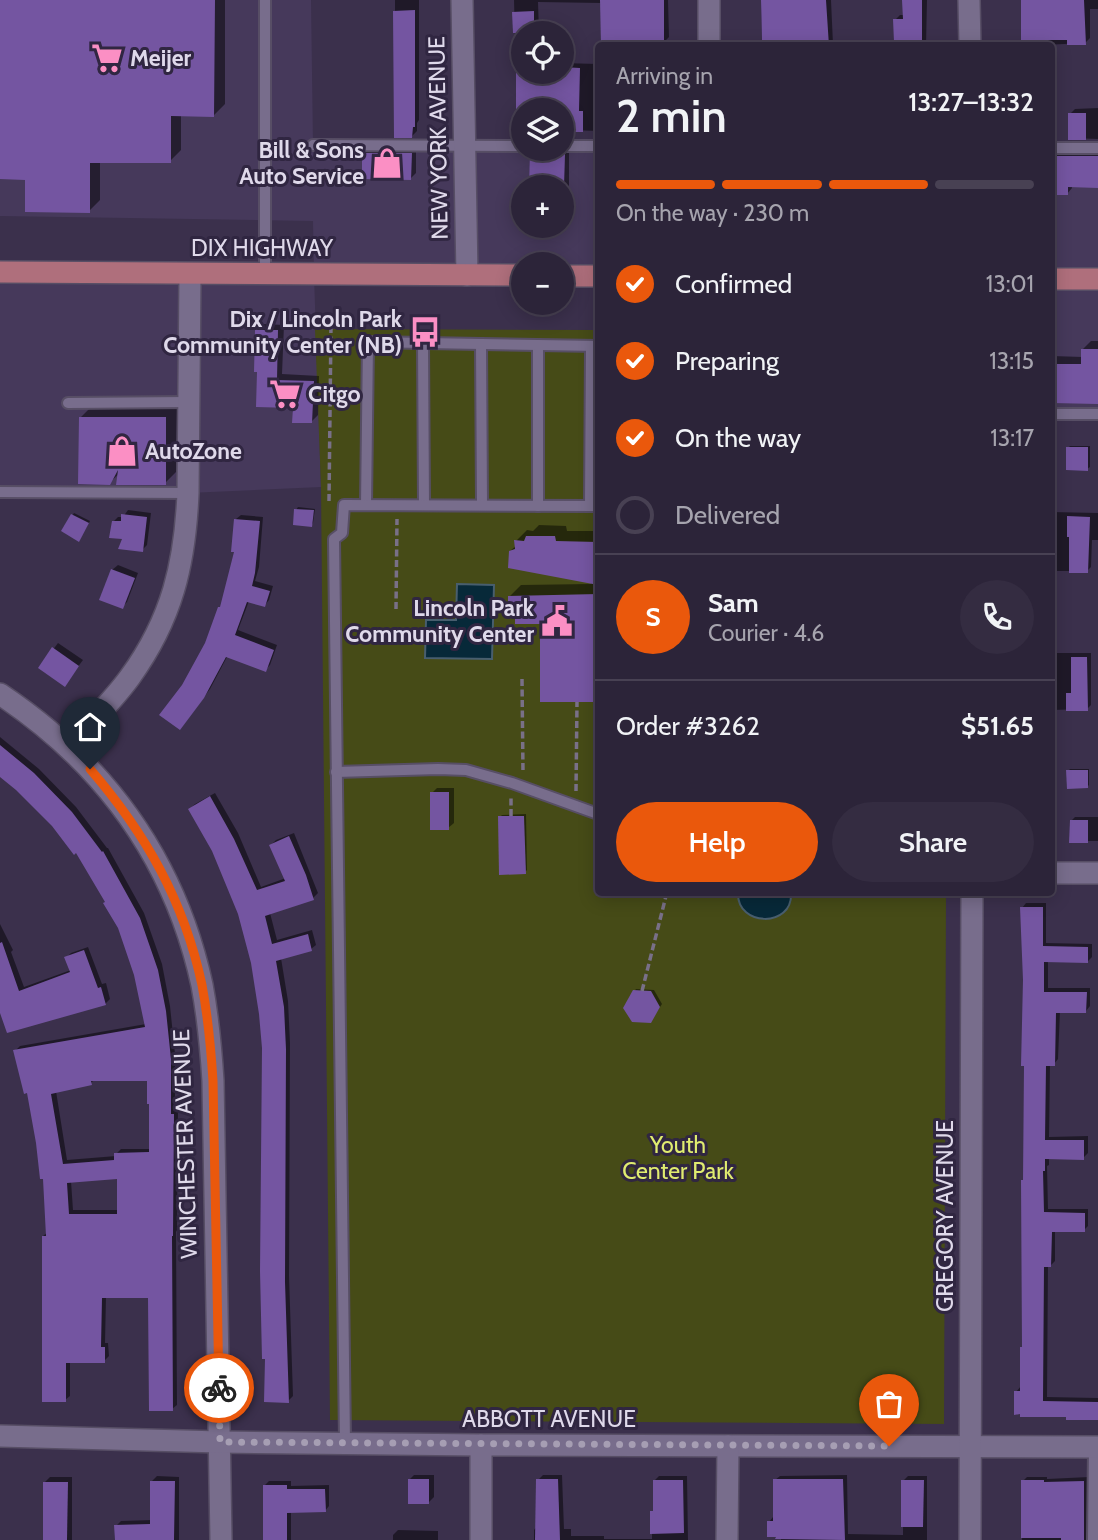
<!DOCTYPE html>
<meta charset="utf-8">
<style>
body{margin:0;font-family:Cabin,sans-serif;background:#342c41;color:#f1f3f6;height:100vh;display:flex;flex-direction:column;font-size:26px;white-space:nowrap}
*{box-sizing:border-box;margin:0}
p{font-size:23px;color:#a6a4ae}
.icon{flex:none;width:38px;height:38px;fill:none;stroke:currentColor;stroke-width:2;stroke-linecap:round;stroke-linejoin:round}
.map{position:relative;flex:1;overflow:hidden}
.details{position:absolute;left:595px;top:42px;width:460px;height:854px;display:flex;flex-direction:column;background:#2c2439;border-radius:7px;box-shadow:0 4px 18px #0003,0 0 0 2px #484153}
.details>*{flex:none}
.buttons{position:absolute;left:511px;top:21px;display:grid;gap:14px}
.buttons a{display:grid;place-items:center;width:63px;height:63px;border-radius:50%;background:#2c2439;box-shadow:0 4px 18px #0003,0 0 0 2px #484153;font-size:35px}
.pin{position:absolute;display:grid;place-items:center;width:60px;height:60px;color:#fff;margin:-72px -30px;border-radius:50% 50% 50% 0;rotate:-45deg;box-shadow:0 0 7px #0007}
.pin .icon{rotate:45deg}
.courier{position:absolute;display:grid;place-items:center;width:70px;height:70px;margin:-35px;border:5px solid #ea580c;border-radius:50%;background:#fff;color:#222;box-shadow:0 2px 9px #0007}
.overview em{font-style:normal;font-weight:600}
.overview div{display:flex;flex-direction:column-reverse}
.overview{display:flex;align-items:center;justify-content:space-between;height:119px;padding:0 21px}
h1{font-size:46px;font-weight:600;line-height:52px}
.bar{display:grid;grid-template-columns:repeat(4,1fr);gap:10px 7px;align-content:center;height:84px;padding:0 21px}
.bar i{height:9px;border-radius:5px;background:#484153}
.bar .on{background:#ea580c}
.bar p{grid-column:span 4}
.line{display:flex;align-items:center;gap:18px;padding:0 21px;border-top:2px solid #484153}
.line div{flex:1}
.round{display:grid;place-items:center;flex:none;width:74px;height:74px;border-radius:37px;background:#342c41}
ol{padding:0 21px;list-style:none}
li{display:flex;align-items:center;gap:21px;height:77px}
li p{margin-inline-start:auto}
li .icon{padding:7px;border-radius:50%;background:#ea580c;color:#fff;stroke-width:4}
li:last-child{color:#a6a4ae}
li i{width:38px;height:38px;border:4px solid #484153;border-radius:50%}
.button{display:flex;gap:14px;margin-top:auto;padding:14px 21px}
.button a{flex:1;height:80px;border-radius:42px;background:#ea580c;color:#fff;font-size:28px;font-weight:600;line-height:80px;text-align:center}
.button a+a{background:#342c41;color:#f1f3f6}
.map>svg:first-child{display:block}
.built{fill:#46395b;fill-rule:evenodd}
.green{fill:#464b17}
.water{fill:#072939;stroke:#485e6e;stroke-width:2}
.shadow{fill:#0007;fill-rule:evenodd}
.building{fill:#7455a1;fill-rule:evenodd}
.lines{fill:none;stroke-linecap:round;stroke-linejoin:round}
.lane-casing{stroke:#574e65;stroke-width:14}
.street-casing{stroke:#574e65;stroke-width:24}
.primary-casing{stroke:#574e65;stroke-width:24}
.path{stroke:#797088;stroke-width:3.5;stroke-dasharray:7 3.5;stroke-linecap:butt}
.lane{stroke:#786d8c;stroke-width:10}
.street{stroke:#786d8c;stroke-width:21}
.primary{stroke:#af6f7c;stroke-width:21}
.done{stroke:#a69eb3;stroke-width:7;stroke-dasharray:0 12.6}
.route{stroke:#ea580c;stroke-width:9}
.labels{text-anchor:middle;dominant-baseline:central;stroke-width:6;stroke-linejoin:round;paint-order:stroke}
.poi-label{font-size:23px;font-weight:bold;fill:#dfd9ea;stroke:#302641;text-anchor:start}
.street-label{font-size:23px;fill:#dfd9ea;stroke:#302641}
.park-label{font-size:23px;fill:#e0ec6f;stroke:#302641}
</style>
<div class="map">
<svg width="1098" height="1540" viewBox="0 0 1098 1540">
<rect width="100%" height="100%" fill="#3b304c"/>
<g class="built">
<path d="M 0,0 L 311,0 L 313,145 L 523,149 L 562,149 L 598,146 L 598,276 L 562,276 L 562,264 L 523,264 L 523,275 L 314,275 L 321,487 L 188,493 L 0,492 L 0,272 L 314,274 L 313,221 L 0,216 ZM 523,187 L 562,187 L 562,226 L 523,226 Z"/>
<rect x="1052" y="148" width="46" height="266"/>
</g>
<polygon class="green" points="315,329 598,330 598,892 946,893 944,1424 330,1420 321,487"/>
<g class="water">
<polygon points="457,584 494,585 492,659 425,658 426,620 456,620"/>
<path d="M 738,893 L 791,893 C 793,928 737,927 738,893 Z"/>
</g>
<g class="shadow">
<polygon points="0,0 225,0 225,104 214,115 181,115 181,150 170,161 100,161 100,200 89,211 27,178 0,178"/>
<polygon points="395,0 419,0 419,120 417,123 417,131 412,136 395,136"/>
<polygon points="514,0 668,0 669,37 666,40 666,46 603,46 602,5 600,5 600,3 538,2 539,33 523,33 523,72 562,72 562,63 598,64 598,131 570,130 562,137 562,110 523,110 523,126 518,127 517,41 515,41"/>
<polygon points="761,0 831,0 833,44 895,44 895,20 900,15 904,15 904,0 927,0 926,46 762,46"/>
<polygon points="1021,0 1098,0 1098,9 1090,9 1090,38 1085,43 1023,46"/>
<polygon points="1098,108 1098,139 1070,138 1070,114 1075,109"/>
<polygon points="369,149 416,149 416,173 411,178 364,154"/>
<polygon points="531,149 569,149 569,217 563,222 562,222 562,187 531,187"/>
<polygon points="1052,150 1098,151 1098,186 1072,186 1072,188 1067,194 1052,193"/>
<polygon points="263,324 284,325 282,374 319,376 318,415 312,421 259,370 257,330"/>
<polygon points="1091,341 1098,341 1098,402 1052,401 1052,356 1083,357 1083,349"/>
<polygon points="92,406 177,407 176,472 165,483 120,473 109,483 81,417"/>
<polygon points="1070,446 1090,446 1090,467 1087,469 1068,448"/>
<polygon points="298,507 315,509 313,523 311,526 296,510"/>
<polygon points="128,510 151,513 147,545 142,550 124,538 113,522 118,517 123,517"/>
<polygon points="1052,512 1098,513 1098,540 1092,540 1091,567 1087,571 1052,571"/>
<polygon points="74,513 90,521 81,537 63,531"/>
<polygon points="241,515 263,517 259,567 255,581 273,586 269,600 265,605 249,601 238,630 277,645 270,665 265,670 228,655 210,689 184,723 184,686 206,644 223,604 236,551 236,519"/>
<polygon points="539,525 566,526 567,531 598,531 598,701 542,700 542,622 517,614 510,596 521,585 591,584 591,582 510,551 517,545 516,541 527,530 533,531"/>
<polygon points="118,565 138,573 127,602 122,607 112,570"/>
<polygon points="58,643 83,660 65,684 40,667"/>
<polygon points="1052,653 1091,653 1091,705 1087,709 1052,710"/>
<path d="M 0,737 L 39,769 L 76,807 L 107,848 L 108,848 L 144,913 L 162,964 L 170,1006 L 175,1054 L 175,1110 L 178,1110 L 177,1230 L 176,1232 L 177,1405 L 172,1409 L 150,1296 L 106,1297 L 105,1343 L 108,1343 L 109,1356 L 104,1361 L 70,1361 L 70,1396 L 65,1400 L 43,1236 L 48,1232 L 44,1177 L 28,1091 L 15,1051 L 20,1046 L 146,1024 L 136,975 L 119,927 L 107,902 L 77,851 L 53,825 L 0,774 ZM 95,1079 L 148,1080 L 151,1149 L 121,1149 L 116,1154 L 116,1156 L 67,1160 L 56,1091 L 91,1083 ZM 118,1177 L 119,1210 L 73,1210 L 71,1181 Z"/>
<polygon points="1070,769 1089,769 1089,785 1087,787 1068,771"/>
<polygon points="437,788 454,788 454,823 448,828 432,793"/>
<polygon points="215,793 238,833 261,887 286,878 271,845 276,840 294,833 318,893 313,898 270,913 277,940 312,930 316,945 311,949 281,958 288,1001 290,1043 289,1276 293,1396 288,1401 264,1048 253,963 240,913 213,850 190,809 195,804"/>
<polygon points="526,814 527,870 525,872 500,817 502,815"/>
<polygon points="1075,817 1098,817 1098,841 1071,841 1071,821"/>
<polygon points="1026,903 1046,903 1046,943 1092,944 1092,957 1087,962 1048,960 1048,988 1090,988 1090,1006 1086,1011 1060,1011 1058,1059 1054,1064 1050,1064 1049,1137 1088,1136 1088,1153 1083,1158 1049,1158 1049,1165 1047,1166 1048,1209 1088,1209 1088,1226 1084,1230 1055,1230 1055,1261 1050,1266 1048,1266 1047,1397 1098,1398 1098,1419 1067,1415 1016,1392 1021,1386 1024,1346 1024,980 1022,908"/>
<polygon points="0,924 13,950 11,952 24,987 71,970 66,958 71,953 88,947 102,984 106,983 110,999 105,1004 0,1004"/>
<polygon points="636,989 654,990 662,1004 652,1019 634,992"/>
<polygon points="414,1475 434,1475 434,1497 429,1502 409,1480"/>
<polygon points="543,1475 562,1475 564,1529 571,1529 571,1536 604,1536 604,1539 652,1539 652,1512 655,1509 654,1481 659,1476 687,1476 688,1540 534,1540 534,1530 537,1526 538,1480"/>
<polygon points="847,1475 848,1534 903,1535 903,1481 908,1476 927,1476 927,1540 781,1540 781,1537 769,1522 773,1517 775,1480 780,1476"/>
<polygon points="157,1476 179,1477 179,1540 153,1540 116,1526 121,1521 152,1520 152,1481"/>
<polygon points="50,1477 72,1477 72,1540 44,1540 45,1482"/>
<polygon points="1027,1477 1047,1477 1047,1479 1089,1477 1089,1501 1087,1503 1087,1540 1022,1540 1023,1481"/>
<polygon points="269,1481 291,1481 291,1486 329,1485 329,1506 325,1511 291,1511 291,1540 264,1540 264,1486"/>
<polygon points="398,1530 438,1531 438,1540 393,1540 393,1535"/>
</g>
<g class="building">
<polygon points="0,0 215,0 214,117 171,116 171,163 90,163 90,213 25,212 25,180 0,179"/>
<polygon points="600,0 664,0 664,44 601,46"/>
<polygon points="761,0 826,0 829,46 810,46 810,42 762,43"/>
<polygon points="902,0 922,0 922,41 894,42 893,19 903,19"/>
<polygon points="1021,0 1084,0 1086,45 1067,45 1067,40 1021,40"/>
<polygon points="415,10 415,127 413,127 412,138 394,138 393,11"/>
<polygon points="534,11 534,33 513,33 512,12"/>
<polygon points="562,67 580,68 579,111 583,111 583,132 562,132 562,110 516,110 516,72 562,72"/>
<rect x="1068" y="113" width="18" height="27"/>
<polygon points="530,151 556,151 565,154 564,187 529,187"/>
<polygon points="362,153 412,153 411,180 362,179"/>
<polygon points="1052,156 1098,156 1098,188 1068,187 1068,195 1052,195"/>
<polygon points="255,330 278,330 277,380 314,381 312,423 292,423 293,408 256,407 257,372 254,372"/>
<polygon points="1081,349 1098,349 1098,404 1052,403 1052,364 1081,364"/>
<polygon points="79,417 166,417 166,485 116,485 118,470 110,485 78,484"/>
<polygon points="1066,447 1088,447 1088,471 1066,470"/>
<polygon points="294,509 314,510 312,527 293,525"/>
<polygon points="71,514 89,523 79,542 61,531"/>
<polygon points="121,514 147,517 143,552 118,549 122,539 109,538 112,521 121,521"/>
<polygon points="1067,516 1090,517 1088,573 1069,573 1069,537 1067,537"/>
<polygon points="234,519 260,521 255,573 252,586 270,591 265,607 247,602 235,635 274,650 266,672 226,657 204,698 180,730 159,715 182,685 205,643 218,607 220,607 234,552 231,552"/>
<polygon points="526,536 555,536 556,541 598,542 598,585 508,568 509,551 515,549 514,540 524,541"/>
<polygon points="111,569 135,578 123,609 99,600"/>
<polygon points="598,594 598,702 540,702 540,624 515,624 515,615 508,614 508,596"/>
<polygon points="52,647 79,666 65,687 38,668"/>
<polygon points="1071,657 1087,657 1088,711 1066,711 1066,693 1071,693"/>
<path d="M 0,745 L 34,773 L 72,812 L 102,852 L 103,851 L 140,918 L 158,970 L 166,1011 L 171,1059 L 171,1114 L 174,1114 L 173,1236 L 172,1236 L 173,1411 L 149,1411 L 148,1298 L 102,1298 L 101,1347 L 105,1347 L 105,1363 L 66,1363 L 66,1402 L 42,1402 L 42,1236 L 46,1236 L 43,1179 L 40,1179 L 36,1143 L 27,1093 L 24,1094 L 13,1050 L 145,1027 L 134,975 L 118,928 L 103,903 L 105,902 L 76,853 L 74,855 L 52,826 L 16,790 L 0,777 ZM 91,1081 L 147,1081 L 147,1104 L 149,1104 L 149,1152 L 114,1153 L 114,1160 L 63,1164 L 51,1094 L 92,1085 ZM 117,1179 L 117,1214 L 69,1214 L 67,1183 Z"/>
<polygon points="1066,770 1088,770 1088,788 1067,789"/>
<rect x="430" y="792" width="19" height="38"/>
<polygon points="210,796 234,839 257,890 285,881 269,845 289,836 306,875 314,900 265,916 272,944 308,934 312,951 276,961 284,1007 286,1049 285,1282 289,1403 264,1402 265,1359 262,1359 260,1271 262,1048 259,1014 251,963 238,914 212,851 188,809"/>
<polygon points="498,816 524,816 526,874 499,875"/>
<polygon points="1070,820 1088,820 1088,843 1069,843"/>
<polygon points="1020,907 1043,907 1043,946 1088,947 1088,963 1044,962 1044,992 1087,992 1086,1013 1056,1013 1055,1066 1046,1066 1045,1140 1084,1140 1084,1160 1045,1159 1045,1171 1043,1171 1044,1212 1085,1213 1085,1232 1052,1232 1051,1267 1044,1267 1043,1401 1098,1402 1098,1420 1066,1420 1066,1417 1020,1417 1020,1414 1014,1415 1014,1391 1020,1391 1020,1347 1022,1347 1021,1180 1023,1180 1024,1066 1021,1066 1023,980"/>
<polygon points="2,942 19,991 70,972 64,957 84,950 98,988 101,987 106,1005 7,1033 0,1013 0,943"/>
<polygon points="633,990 651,991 660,1007 651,1023 632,1022 623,1008"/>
<rect x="408" y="1479" width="21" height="25"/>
<polygon points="536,1479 558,1479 560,1540 535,1540"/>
<polygon points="773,1479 843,1479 845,1540 775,1539 776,1537 767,1537 767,1521 773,1521"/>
<polygon points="653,1480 683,1480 684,1533 650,1534 650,1511 653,1511"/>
<polygon points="901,1480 924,1480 923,1527 901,1527"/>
<polygon points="1021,1480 1044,1480 1044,1482 1084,1481 1084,1540 1061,1540 1061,1538 1021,1538"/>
<polygon points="150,1481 175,1481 174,1540 115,1540 114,1525 150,1524"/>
<polygon points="43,1482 68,1482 67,1540 43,1540"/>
<polygon points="263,1485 287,1485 287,1489 325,1489 326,1512 287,1513 287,1540 263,1540"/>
</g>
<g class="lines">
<defs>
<g id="lane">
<polyline points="313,145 523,146"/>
<polyline points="562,146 598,146"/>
<polyline points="1052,148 1098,148"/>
<polyline points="265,274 265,0"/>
<polyline points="423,343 424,505"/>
<polyline points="481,344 482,505"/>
<polyline points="538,345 538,506"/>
<polyline points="68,403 188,402"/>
<polyline points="1052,414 1098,414"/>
<polyline points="0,492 188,493"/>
<polyline points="366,505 368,342 598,346"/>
<polyline points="590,506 591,346"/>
<polyline points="336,772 438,769 466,770 512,783 598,814"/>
<polyline points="345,1443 334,539 342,533 344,505 598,506"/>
<polyline points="1093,1540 1094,1447"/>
</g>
<g id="street">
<polyline points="462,0 467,275"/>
<polyline points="709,0 709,46"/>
<polyline points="969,0 970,46"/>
<path d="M 0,694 C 105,764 175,861 202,985 C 208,1017 211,1049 213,1081 L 221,1540"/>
<path d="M 69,747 C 89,723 112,702 130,677 C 172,619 185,564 188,493 L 190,274"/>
<polyline points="1052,873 1098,873"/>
<polyline points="0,1436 220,1442 481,1445 1098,1447"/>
<polyline points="481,1540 481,1445"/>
<polyline points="727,1540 728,1446"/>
<polyline points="970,1540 972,892"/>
</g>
<g id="primary">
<polyline points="0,272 523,275"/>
<polyline points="562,276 598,276"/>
<polyline points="1052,279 1098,279"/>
</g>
</defs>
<use href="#lane" class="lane-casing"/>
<use href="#street" class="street-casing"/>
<use href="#primary" class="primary-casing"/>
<g class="path">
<polyline points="329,501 331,325"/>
<polyline points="396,609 397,519"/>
<polyline points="522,679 523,772"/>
<polyline points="576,791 577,702"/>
<polyline points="511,816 511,797"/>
<polyline points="642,991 667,892"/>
</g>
<use href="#lane" class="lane"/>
<use href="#street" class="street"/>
<use href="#primary" class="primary"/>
</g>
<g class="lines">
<polyline class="done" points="219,1388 220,1442 889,1446"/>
<path class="route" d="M 90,769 C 146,834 184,901 202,985 C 208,1017 211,1049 213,1081 L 219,1388"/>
</g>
<defs>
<symbol id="supermarket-bare" viewBox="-9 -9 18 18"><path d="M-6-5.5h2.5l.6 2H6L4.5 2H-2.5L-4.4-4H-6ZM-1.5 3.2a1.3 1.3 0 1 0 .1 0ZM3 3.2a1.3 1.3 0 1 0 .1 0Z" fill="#fb8fc4" stroke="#302641" stroke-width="2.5" paint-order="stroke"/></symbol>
<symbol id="shop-bare" viewBox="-9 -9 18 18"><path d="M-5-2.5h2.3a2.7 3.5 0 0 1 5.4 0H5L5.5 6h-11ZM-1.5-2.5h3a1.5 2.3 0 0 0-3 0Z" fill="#fb8fc4" stroke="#302641" stroke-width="2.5" paint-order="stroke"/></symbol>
<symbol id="bus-bare" viewBox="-9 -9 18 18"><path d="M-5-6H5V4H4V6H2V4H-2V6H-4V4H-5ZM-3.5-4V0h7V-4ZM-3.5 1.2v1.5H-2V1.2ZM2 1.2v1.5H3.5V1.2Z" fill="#fb8fc4" stroke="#302641" stroke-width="2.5" paint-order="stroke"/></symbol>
<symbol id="civic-bare" viewBox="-9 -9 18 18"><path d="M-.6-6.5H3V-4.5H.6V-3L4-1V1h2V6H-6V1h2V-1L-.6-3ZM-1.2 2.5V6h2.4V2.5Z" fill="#fb8fc4" stroke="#302641" stroke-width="2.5" paint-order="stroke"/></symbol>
</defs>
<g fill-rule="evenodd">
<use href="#supermarket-bare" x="85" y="36" width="44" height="44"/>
<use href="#shop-bare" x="365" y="141" width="44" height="44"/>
<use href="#bus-bare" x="403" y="310" width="44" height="44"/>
<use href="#supermarket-bare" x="263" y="372" width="44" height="44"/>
<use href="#shop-bare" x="100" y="429" width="44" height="44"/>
<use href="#civic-bare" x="535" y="599" width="44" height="44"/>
</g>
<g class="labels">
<g class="poi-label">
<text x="130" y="58">Meijer</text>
<text x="364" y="150" text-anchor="end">Bill &amp; Sons<tspan x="364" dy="26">Auto Service</tspan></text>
<text x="402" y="319" text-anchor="end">Dix / Lincoln Park<tspan x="402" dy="26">Community Center (NB)</tspan></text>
<text x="308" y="394">Citgo</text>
<text x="145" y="451">AutoZone</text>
<text x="534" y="608" text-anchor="end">Lincoln Park<tspan x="534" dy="26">Community Center</tspan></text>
</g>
<g class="street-label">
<text transform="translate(438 138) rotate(-91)">NEW YORK AVENUE</text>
<text x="262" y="248">DIX HIGHWAY</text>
<text transform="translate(185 1144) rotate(-92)">WINCHESTER AVENUE</text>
<text transform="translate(945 1216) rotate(-90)">GREGORY AVENUE</text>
<text x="549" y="1419">ABBOTT AVENUE</text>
</g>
<g class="park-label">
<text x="678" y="1145">Youth<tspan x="678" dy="26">Center Park</tspan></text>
</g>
</g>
</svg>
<div class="buttons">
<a><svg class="icon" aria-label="locate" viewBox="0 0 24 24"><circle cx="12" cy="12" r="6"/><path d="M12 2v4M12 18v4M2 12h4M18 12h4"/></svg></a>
<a><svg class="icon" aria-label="layers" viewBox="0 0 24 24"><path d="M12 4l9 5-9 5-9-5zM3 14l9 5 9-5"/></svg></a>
<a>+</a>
<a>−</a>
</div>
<div class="pin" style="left:889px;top:1446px;background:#ea580c"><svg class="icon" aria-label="bag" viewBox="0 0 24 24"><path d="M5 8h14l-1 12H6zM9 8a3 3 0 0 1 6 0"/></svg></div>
<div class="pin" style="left:90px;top:769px;background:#1f2937"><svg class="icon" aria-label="home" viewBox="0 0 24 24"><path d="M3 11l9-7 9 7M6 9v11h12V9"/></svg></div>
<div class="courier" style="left:219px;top:1388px"><svg class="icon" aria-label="bike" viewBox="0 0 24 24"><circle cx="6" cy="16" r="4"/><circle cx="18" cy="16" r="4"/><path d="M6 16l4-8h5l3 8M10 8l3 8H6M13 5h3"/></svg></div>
<section class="details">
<div class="overview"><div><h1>2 min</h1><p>Arriving in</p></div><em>13:27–13:32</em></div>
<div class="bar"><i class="on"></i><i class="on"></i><i class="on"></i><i></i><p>On the way · 230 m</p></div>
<ol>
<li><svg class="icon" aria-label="check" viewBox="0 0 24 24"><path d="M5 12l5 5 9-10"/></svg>Confirmed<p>13:01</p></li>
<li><svg class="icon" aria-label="check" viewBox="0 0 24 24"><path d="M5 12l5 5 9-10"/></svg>Preparing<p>13:15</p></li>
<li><svg class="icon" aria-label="check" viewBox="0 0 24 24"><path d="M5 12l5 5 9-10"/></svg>On the way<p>13:17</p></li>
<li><i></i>Delivered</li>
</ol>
<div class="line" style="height:126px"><b class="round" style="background:#ea580c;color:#fff">S</b><div><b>Sam</b><p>Courier · 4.6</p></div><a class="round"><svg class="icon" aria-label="phone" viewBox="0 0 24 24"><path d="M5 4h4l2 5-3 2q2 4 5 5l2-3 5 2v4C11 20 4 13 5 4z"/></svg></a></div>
<div class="line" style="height:91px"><div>Order #3262</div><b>$51.65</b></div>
<div class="button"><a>Help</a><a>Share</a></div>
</section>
</div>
